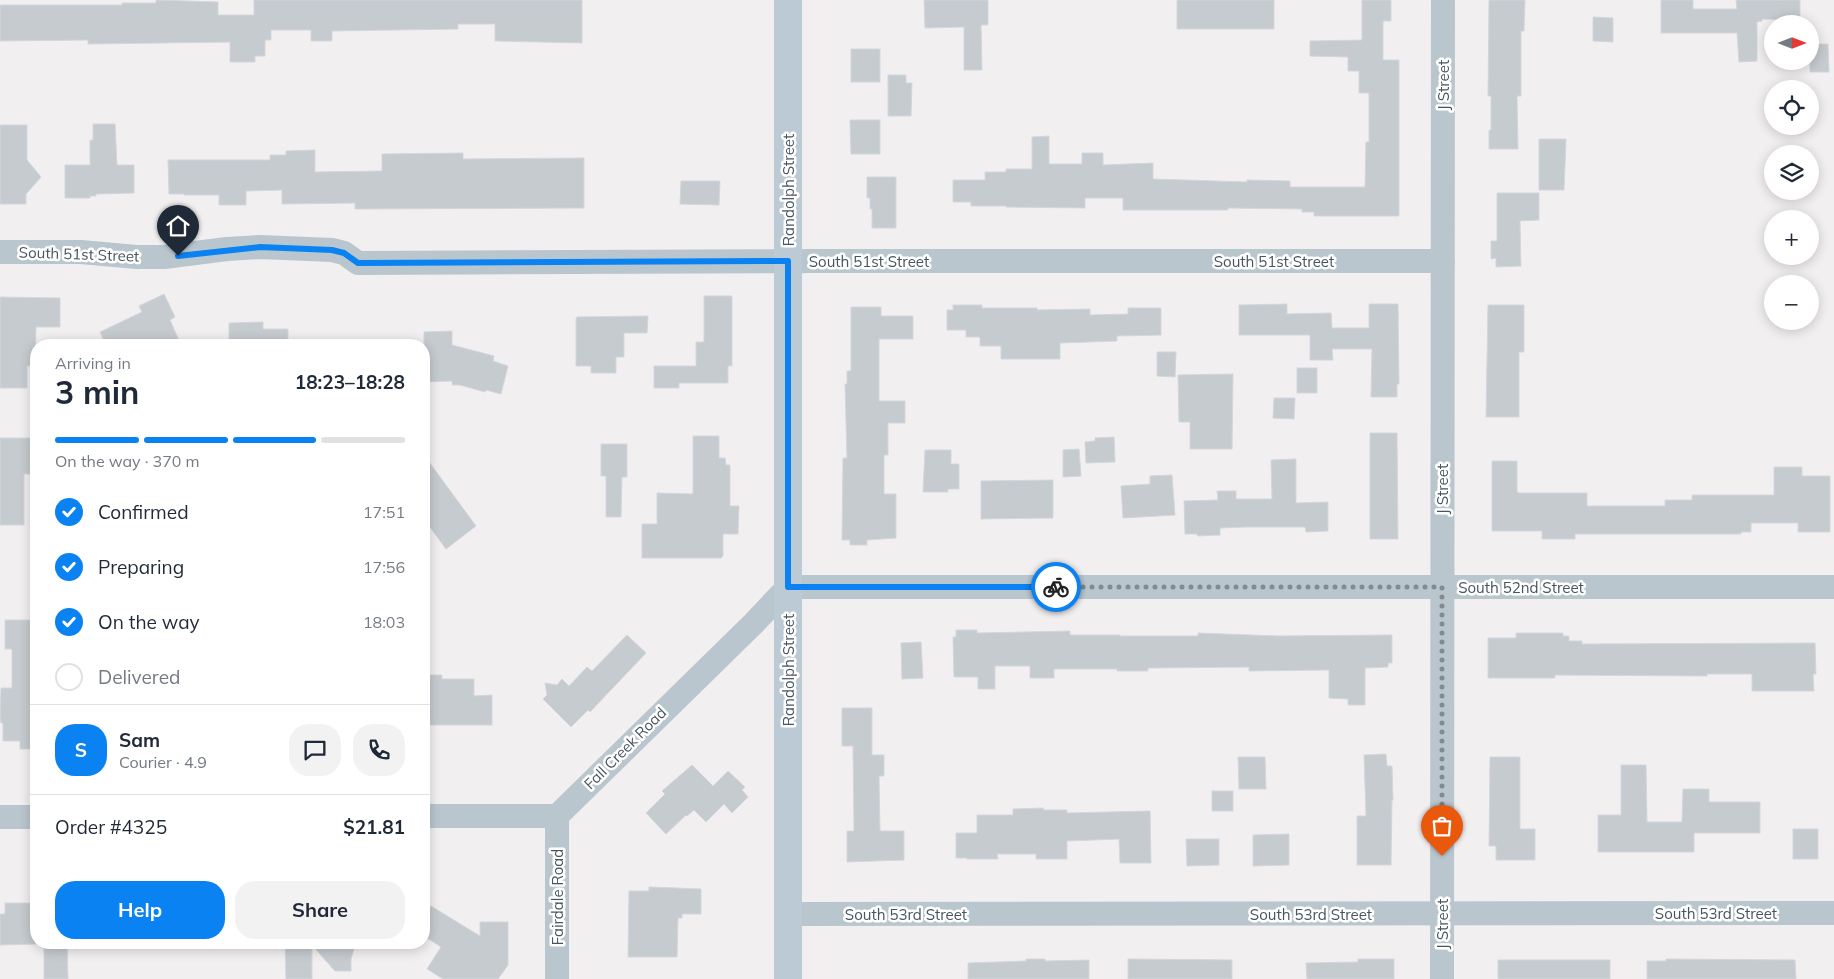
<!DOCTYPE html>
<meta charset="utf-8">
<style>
body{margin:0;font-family:Mulish,sans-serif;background:#f2f2f3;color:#1f2937;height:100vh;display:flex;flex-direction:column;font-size:19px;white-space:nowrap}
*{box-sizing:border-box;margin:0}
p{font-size:16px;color:#747a83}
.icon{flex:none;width:28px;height:28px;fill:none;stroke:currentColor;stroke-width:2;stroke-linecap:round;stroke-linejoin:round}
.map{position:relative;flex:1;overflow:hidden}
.panel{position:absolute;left:30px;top:339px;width:400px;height:610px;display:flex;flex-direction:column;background:#fff;border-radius:20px;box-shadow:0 2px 12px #0003}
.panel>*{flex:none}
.needle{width:32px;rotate:90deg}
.tools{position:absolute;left:1764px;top:15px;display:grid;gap:10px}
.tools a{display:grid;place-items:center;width:55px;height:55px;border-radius:50%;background:#fff;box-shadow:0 2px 12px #0003;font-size:25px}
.pin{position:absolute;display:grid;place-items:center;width:42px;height:42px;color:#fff;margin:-51px -21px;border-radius:50% 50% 50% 0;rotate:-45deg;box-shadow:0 0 5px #0007}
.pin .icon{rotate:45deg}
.courier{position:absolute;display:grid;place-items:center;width:50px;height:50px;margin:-25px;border:4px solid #0a82f2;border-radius:50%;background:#fff;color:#222;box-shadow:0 1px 6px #0007}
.head em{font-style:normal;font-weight:700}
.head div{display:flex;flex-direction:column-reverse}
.head{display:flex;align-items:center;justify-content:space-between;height:85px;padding:0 25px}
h1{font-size:32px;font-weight:700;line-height:38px}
.bar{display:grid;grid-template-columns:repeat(4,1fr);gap:8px 5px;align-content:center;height:60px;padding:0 25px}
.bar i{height:6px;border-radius:4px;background:#e0e1e3}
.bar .selected{background:#0a82f2}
.bar p{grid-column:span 4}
.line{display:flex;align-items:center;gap:12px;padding:0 25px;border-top:1px solid #e0e1e3}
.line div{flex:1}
.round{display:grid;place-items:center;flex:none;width:52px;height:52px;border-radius:20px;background:#f2f2f3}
ol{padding:0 25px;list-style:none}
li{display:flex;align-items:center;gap:15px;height:55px}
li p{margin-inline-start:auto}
li .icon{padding:5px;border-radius:50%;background:#0a82f2;color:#fff;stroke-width:4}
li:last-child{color:#747a83}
li i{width:28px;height:28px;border:2px solid #e0e1e3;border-radius:50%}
.cta{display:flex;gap:10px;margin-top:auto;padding:10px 25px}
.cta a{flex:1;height:58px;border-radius:20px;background:#0a82f2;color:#fff;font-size:20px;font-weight:700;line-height:58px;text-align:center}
.cta a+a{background:#f2f2f3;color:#1f2937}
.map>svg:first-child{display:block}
.building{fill:#c6cbd0;stroke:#d3d6dc}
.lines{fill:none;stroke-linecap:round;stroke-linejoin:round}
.street{stroke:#bac6ce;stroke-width:24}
.secondary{stroke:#bccad5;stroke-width:28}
.done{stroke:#828b92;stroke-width:5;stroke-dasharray:0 9}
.route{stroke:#0a82f2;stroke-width:6}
.labels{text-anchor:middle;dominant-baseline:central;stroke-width:5;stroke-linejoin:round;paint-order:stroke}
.street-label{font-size:15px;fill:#46555f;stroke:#fff}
</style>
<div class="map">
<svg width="1834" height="979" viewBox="0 0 1834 979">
<rect width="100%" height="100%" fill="#f2eff0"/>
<g class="building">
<polygon points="156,0 218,2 218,15 254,15 254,0 582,0 582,43 495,41 495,24 458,24 458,29 332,31 332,41 311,41 311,30 271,30 271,40 265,40 265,56 255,56 255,62 230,62 230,42 88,44 88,40 0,41 0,5 122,5 122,3 156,3"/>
<polygon points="924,0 988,0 988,25 981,25 982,70 964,70 964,27 925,28"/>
<rect x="1177" y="0" width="97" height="29"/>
<polygon points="1362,0 1391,0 1391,21 1383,21 1383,60 1399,60 1399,216 1314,216 1314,212 1302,212 1302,209 1228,208 1228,210 1123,210 1123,198 1085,198 1085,208 1006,207 1006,206 971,206 971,202 953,202 953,180 985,180 985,172 1006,172 1006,169 1032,169 1032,137 1049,136 1049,164 1082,164 1082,153 1103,153 1103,165 1153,163 1153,179 1247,182 1247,180 1290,181 1290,187 1365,187 1366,142 1369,142 1369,93 1359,93 1359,71 1348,71 1348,57 1310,56 1310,41 1362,40"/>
<polygon points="1489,0 1525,0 1524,31 1521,31 1521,96 1517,96 1518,149 1489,149 1489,130 1491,130 1491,96 1488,96"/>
<polygon points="1661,0 1693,0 1693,9 1737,9 1736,0 1800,0 1800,20 1762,19 1762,21 1757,22 1757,61 1739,62 1737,33 1661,33"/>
<polygon points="1593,17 1613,18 1613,42 1593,41"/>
<polygon points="1810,44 1828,44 1829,72 1810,72"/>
<rect x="851" y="49" width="29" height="33"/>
<polygon points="888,75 906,75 906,83 912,83 911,116 888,116"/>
<polygon points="850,120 880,120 880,154 851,154"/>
<polygon points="93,124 115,124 117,165 134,165 134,193 96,194 96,196 90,196 90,198 65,198 65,165 90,165 90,140 93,140"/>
<polygon points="0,125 27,125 27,160 41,177 26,194 26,204 0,204"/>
<polygon points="1539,139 1566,139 1564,190 1539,190"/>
<polygon points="315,150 315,172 382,171 382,154 463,153 463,159 584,158 584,208 355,209 355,203 282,204 282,190 246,191 246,205 219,205 219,195 184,195 184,194 169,194 168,160 270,160 270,155 286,155 286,151"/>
<polygon points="867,177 896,177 896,228 872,228 872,209 870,209 870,198 867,198"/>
<polygon points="681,181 720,181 719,205 680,204"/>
<polygon points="1497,193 1539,193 1539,220 1520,221 1521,266 1496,267 1496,258 1491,259 1491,241 1497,241"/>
<polygon points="164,294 175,317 170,320 181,345 106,345 100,332 142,312 139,306"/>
<polygon points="704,296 732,296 732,366 728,366 728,383 679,383 679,388 654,388 654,366 696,366 696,342 704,342"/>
<polygon points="0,297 60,298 60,327 36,327 35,366 27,366 27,388 0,388"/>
<polygon points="1287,304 1287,314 1331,313 1332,328 1369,328 1369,304 1398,304 1399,384 1397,384 1397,397 1371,397 1372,349 1332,349 1333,360 1310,360 1310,335 1239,335 1239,305"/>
<polygon points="953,305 982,305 982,308 1037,308 1037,310 1090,309 1090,315 1128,314 1128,308 1161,308 1161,335 1117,336 1117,341 1060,343 1060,359 1001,359 1001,346 980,346 980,337 966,337 966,330 947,330 947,310 953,310"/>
<polygon points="1488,305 1524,305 1524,352 1519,352 1519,417 1486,417"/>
<polygon points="851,307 881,307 881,316 913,316 913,339 879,339 879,401 905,401 905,423 888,423 888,455 884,455 884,494 896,494 896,538 867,540 867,545 850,545 850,540 842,540 843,458 847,458 845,384 847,384 847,371 851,371"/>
<polygon points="648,316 647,333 624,333 624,357 616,357 616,373 591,373 591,366 576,366 576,319 577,317"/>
<polygon points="263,322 263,329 288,329 288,345 229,345 229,323"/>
<polygon points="452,331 452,345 494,356 493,361 508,366 501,394 486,390 485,392 460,385 452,385 452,381 424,382 424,332"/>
<polygon points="1157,352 1176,352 1175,377 1157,376"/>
<rect x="1297" y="368" width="20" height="25"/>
<polygon points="1233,374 1232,449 1190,449 1190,422 1179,422 1178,375"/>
<polygon points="1274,398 1295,398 1294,419 1273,418"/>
<polygon points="1370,433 1397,433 1398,539 1370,539"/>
<polygon points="693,436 719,436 719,458 725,458 726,465 730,465 730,506 739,506 738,534 723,534 723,556 721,558 642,558 642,524 657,524 657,493 693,494"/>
<polygon points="1114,437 1115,462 1086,463 1085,442 1095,441 1095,438"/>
<polygon points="0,438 36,438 36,474 24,474 24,525 0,525"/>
<polygon points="601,444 627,444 627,477 622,477 621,517 606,517 606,476 601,476"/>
<polygon points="1079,449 1081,476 1063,477 1063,450"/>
<polygon points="925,450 951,450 951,464 959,464 959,489 948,489 948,492 923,492"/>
<polygon points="424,455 476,526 446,549 424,519"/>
<polygon points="1296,459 1296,503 1328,502 1328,531 1306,532 1305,527 1246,527 1220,528 1220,535 1198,536 1197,534 1185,534 1184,501 1218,500 1217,491 1236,491 1236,499 1272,499 1271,460"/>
<polygon points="1492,461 1517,461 1517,492 1519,493 1587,493 1587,506 1665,506 1665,500 1692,500 1692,495 1774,495 1774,467 1802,467 1802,476 1830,476 1830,532 1798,532 1798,523 1751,523 1751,532 1741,532 1741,534 1575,534 1575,539 1542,539 1542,531 1492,531"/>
<polygon points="1172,475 1175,515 1123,518 1121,486 1150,484 1150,476"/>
<polygon points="1053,480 1053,518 981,519 981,481"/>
<polygon points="5,620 36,620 36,749 20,749 20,741 3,741 3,723 1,723 0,716 1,688 12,688 12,649 5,649"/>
<polygon points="956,630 977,630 977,633 1070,631 1070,635 1120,635 1120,636 1198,636 1198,633 1278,636 1392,635 1392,663 1388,663 1388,667 1365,668 1365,705 1348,705 1348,699 1329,698 1329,670 1249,671 1249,667 1148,668 1148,671 1117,671 1117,669 1054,669 1054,678 1030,678 1030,666 995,666 995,689 978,689 978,677 954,677 953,637 956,637"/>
<polygon points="1516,633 1563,633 1563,636 1569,636 1569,641 1582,641 1582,644 1815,643 1816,674 1813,674 1814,691 1752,691 1752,674 1707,674 1707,676 1555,675 1555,678 1488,678 1488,638 1516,638"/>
<polygon points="627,635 646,653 590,712 588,710 571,727 543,699 547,695 545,683 557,685 562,679 569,686 587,667 592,671"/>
<polygon points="921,642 923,678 902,679 901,643"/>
<polygon points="424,675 442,675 442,679 474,679 474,696 492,695 492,725 424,725"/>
<polygon points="842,708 872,708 872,755 884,755 884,776 879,776 880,831 904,831 904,860 847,862 847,831 854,831 853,746 842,746"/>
<polygon points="1386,754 1387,766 1392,766 1393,800 1392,800 1391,865 1357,865 1357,816 1366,816 1364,755"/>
<polygon points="1238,757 1265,757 1266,789 1239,789"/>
<polygon points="1490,757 1520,757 1520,829 1535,829 1535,860 1496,860 1496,846 1489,846"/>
<polygon points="692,765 713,786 728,771 745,787 742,790 748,797 732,813 724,804 706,822 694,810 687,816 686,815 666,834 646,813 665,794 662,791"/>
<polygon points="1621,765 1646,765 1647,822 1682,822 1683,789 1709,789 1709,802 1760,802 1760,833 1694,833 1694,852 1598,852 1598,815 1621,815"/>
<rect x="1212" y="791" width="21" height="20"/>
<polygon points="1043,808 1044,810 1067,810 1067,813 1150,811 1151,863 1120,863 1119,839 1067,841 1067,859 1036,859 1036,854 997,854 998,859 967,859 967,858 956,858 956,833 977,833 977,815 1013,815 1013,809"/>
<rect x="1793" y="829" width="25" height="30"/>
<polygon points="1289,834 1289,865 1253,866 1253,835"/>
<polygon points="1186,839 1219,839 1219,865 1187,866"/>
<polygon points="649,887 701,889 701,914 682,914 682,918 678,918 677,957 628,957 629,891 649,891"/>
<polygon points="5,903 36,903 36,944 0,945 0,914 5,914"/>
<polygon points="431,906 480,936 480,922 508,922 508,965 498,979 443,979 427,969 441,947 424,936 424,918"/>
<polygon points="44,942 67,942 68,979 44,979"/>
<polygon points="285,942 356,942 351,959 351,971 335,971 312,945 312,979 286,979"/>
<polygon points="1026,959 1045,959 1045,961 1089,960 1089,979 968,979 968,963 1026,961"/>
<polygon points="1128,959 1232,960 1232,979 1128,979"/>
<polygon points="1358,959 1394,959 1394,979 1307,979 1306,963 1358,962"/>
<polygon points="1666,959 1795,960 1796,979 1647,979 1647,961 1666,961"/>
<rect x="1498" y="960" width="112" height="19"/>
</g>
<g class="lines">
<g class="street">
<polyline points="0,252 81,252 137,257 164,257 227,249 260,247 332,250 344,253 358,263 814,261 1443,261"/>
<polyline points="424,816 557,816 753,624 788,587 1834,587"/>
<polyline points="557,816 557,979"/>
<polyline points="0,817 36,817"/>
<polyline points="788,914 1834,913"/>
<polyline points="1442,979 1443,0"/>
</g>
<polyline class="secondary" points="788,979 788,0"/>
</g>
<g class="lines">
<polyline class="done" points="1056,587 1442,587 1442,856"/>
<polyline class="route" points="178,256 260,247 332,250 344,253 358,263 788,261 788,587 1056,587"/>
</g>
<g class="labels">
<g class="street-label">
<text transform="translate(1443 85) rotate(-90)">J Street</text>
<text transform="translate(788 190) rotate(-90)">Randolph Street</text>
<text transform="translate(79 254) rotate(2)">South 51st Street</text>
<text x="869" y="261">South 51st Street</text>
<text x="1274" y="261">South 51st Street</text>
<text transform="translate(1442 489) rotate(-90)">J Street</text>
<text x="1521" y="587">South 52nd Street</text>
<text transform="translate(788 670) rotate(-90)">Randolph Street</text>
<text transform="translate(625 748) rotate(-45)">Fall Creek Road</text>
<text transform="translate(557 897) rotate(-90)">Fairdale Road</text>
<text x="1716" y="913">South 53rd Street</text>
<text x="906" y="914">South 53rd Street</text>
<text x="1311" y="914">South 53rd Street</text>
<text transform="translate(1442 924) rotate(-90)">J Street</text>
</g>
</g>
</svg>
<div class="tools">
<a><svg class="needle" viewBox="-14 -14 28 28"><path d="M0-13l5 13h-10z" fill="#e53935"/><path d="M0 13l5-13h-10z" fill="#747a83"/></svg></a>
<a><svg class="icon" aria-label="locate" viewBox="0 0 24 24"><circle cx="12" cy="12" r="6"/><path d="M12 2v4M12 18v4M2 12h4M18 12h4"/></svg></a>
<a><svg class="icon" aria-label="layers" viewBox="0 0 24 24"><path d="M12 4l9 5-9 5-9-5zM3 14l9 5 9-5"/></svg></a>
<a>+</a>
<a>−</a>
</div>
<div class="pin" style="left:1442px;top:856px;background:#ea580c"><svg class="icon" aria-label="bag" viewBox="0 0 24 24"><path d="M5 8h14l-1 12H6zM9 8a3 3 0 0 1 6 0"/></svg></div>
<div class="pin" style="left:178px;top:256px;background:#1f2937"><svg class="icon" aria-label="home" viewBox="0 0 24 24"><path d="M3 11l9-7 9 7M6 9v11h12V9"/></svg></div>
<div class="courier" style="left:1056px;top:587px"><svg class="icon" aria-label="bike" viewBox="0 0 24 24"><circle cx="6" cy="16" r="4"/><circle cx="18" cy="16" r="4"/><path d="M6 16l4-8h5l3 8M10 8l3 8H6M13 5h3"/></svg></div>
<section class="panel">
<div class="head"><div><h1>3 min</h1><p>Arriving in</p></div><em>18:23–18:28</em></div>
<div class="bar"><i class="selected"></i><i class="selected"></i><i class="selected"></i><i></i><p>On the way · 370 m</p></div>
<ol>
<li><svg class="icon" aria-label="check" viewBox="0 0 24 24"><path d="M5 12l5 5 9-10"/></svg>Confirmed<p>17:51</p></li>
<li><svg class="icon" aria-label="check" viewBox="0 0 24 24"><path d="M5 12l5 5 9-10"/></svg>Preparing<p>17:56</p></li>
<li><svg class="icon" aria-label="check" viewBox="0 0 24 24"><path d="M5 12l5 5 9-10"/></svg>On the way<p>18:03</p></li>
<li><i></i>Delivered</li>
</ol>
<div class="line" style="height:90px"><b class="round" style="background:#0a82f2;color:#fff">S</b><div><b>Sam</b><p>Courier · 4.9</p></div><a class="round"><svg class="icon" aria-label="chat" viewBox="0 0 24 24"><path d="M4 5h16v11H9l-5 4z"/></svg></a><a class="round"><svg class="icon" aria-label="phone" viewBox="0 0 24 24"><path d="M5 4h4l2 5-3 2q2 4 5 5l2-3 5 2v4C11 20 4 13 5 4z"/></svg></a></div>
<div class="line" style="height:65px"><div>Order #4325</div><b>$21.81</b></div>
<div class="cta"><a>Help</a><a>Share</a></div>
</section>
</div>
